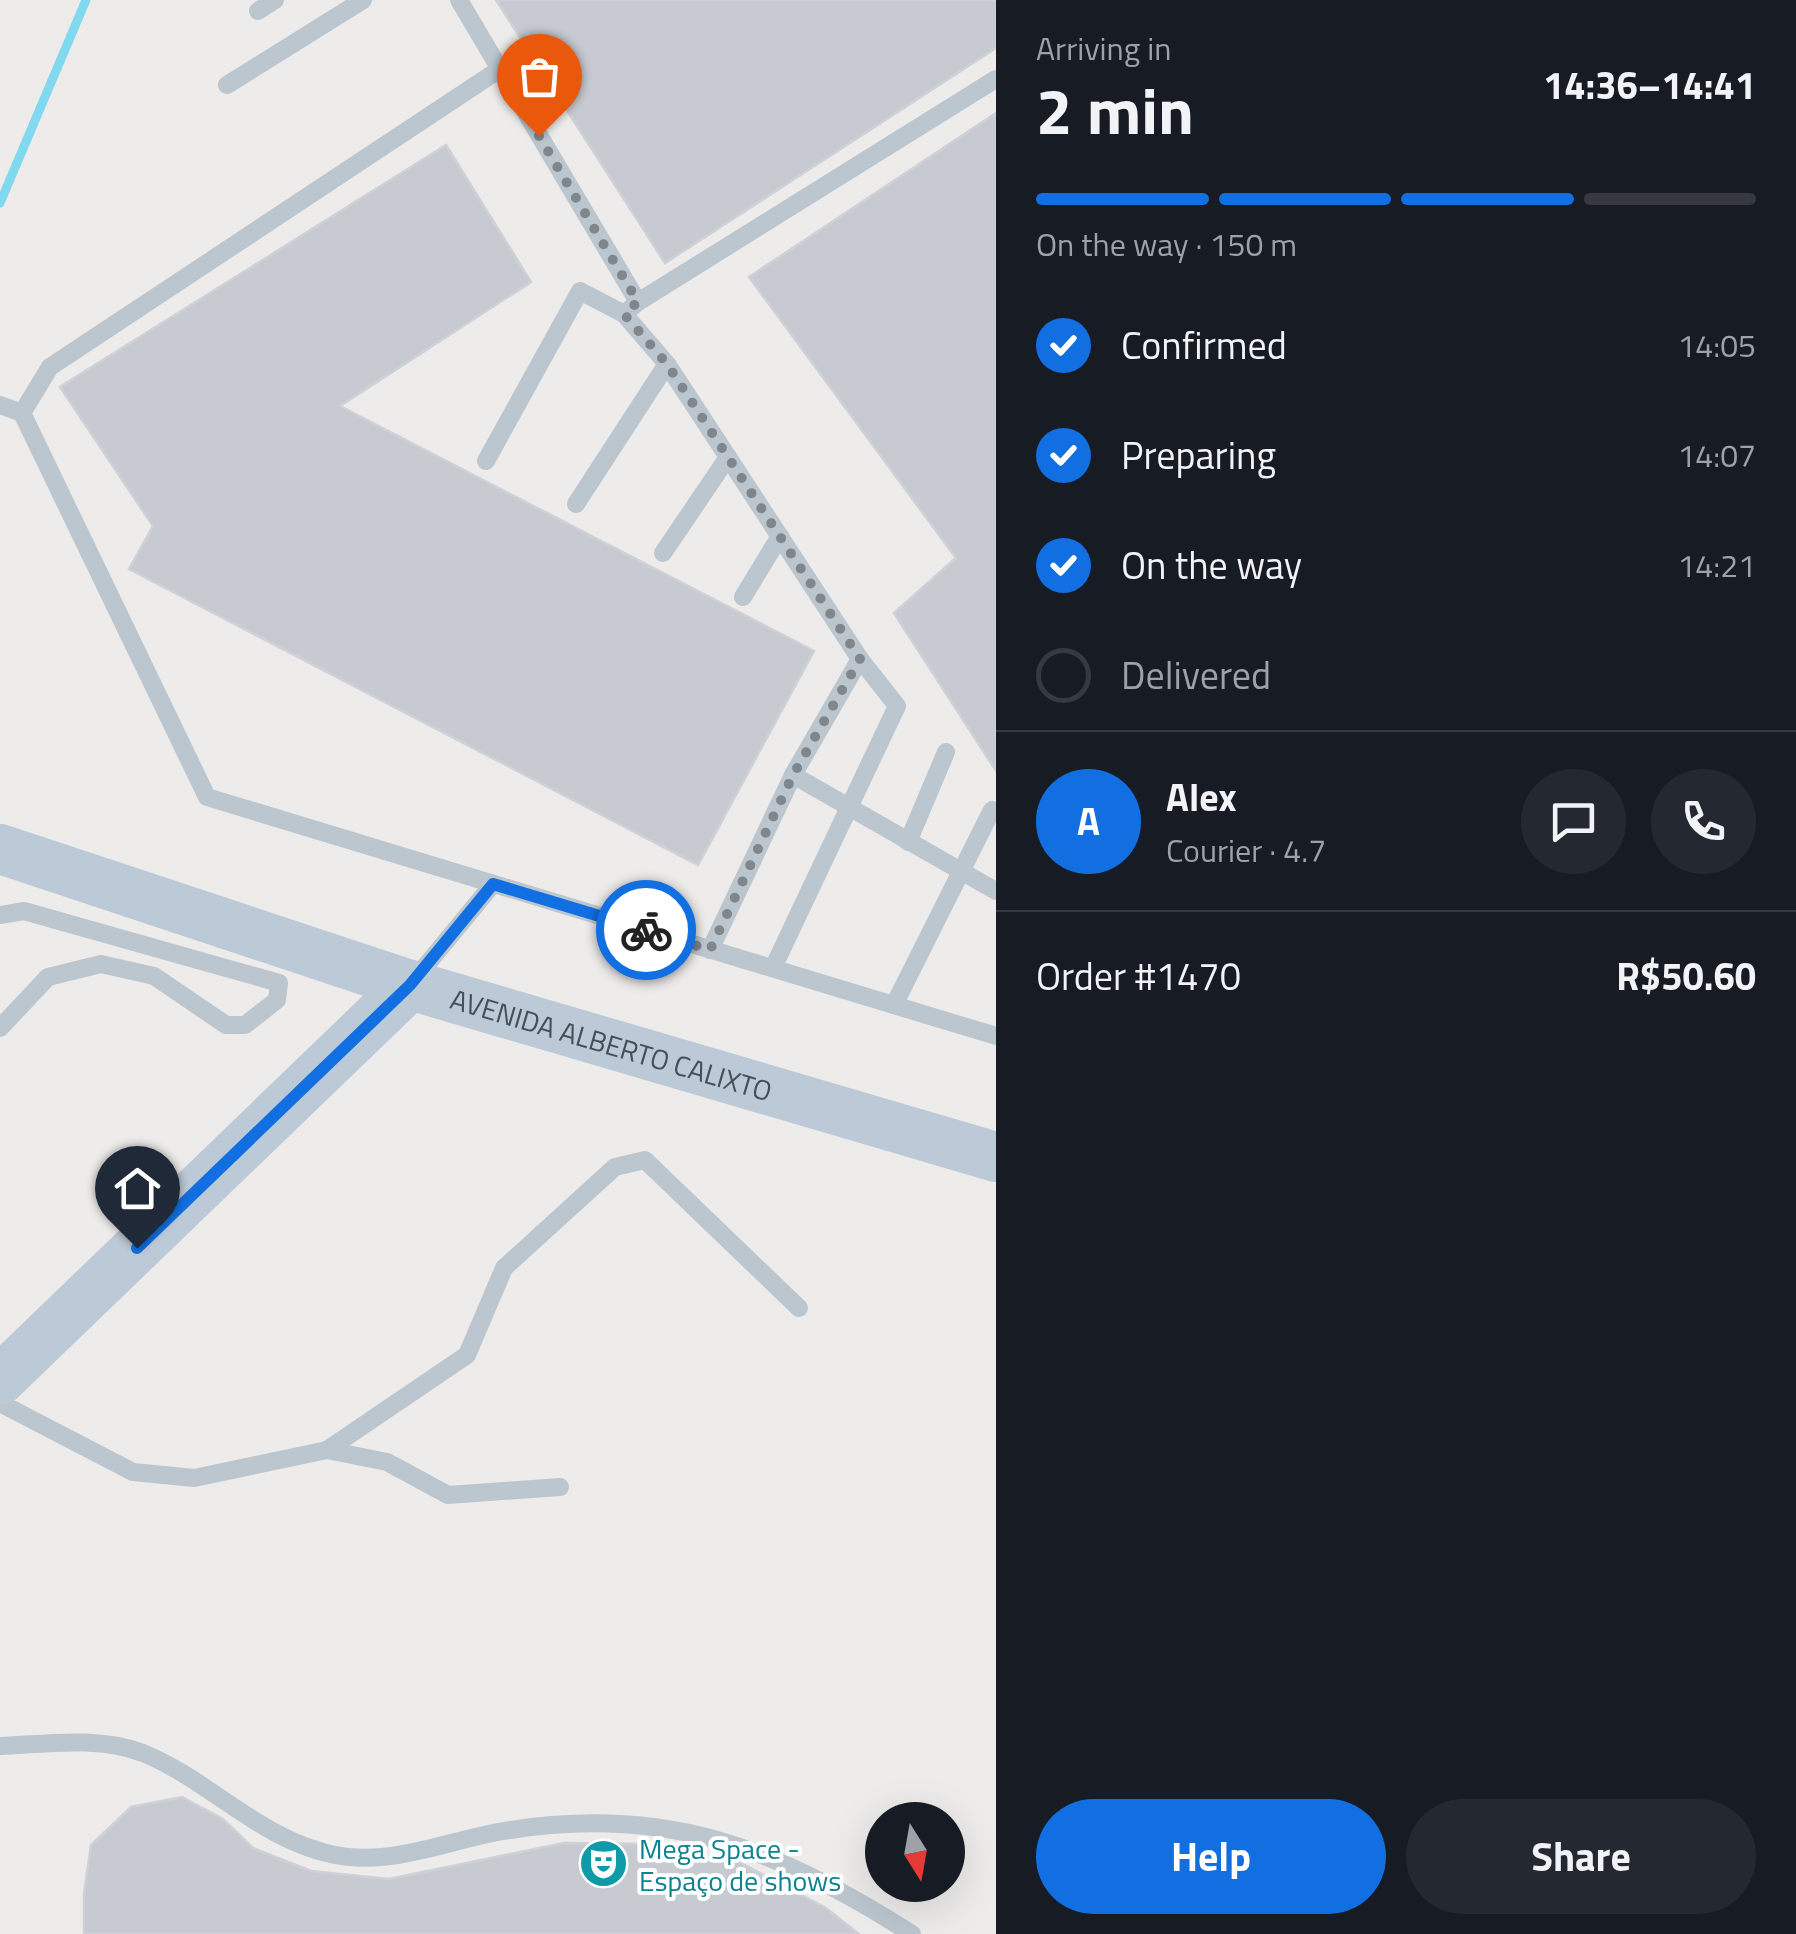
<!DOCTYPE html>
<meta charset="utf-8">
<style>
body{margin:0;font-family:"Titillium Web",sans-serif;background:#242831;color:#f1f3f6;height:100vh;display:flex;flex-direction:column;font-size:38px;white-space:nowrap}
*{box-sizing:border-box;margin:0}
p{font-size:32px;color:#9ea1a6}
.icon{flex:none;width:55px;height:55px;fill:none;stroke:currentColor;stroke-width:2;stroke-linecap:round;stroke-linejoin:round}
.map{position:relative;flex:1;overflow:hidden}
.panel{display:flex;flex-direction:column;background:#171b24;width:800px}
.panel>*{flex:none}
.needle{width:65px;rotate:169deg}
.fabs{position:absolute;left:865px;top:1802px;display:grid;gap:20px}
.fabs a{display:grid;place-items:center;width:100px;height:100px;border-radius:50%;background:#171b24;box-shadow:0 10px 40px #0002;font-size:50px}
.pin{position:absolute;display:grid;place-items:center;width:85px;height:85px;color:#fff;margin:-102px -42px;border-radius:50% 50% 50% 0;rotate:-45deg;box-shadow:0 0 10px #0007}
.pin .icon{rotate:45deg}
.courier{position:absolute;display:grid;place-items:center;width:100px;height:100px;margin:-50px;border:8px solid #116fe2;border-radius:50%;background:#fff;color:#222;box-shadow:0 2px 12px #0007}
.head em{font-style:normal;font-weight:700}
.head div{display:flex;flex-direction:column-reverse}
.head{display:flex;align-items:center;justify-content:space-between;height:170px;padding:0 40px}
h1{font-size:65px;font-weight:700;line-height:75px}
.bar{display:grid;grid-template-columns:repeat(4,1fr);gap:15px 10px;align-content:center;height:120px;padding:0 40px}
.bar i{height:12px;border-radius:8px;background:#363941}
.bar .on{background:#116fe2}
.bar p{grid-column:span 4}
.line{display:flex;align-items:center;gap:25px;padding:0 40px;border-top:2px solid #363941}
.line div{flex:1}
.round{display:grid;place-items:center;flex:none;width:105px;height:105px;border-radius:52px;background:#242831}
ol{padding:0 40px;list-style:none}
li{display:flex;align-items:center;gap:30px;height:110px}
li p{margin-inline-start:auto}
li .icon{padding:10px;border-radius:50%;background:#116fe2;color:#fff;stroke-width:4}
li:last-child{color:#9ea1a6}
li i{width:55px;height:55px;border:5px solid #363941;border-radius:50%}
.primary-button{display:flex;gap:20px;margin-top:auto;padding:20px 40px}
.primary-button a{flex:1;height:115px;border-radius:60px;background:#116fe2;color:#fff;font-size:40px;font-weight:700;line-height:115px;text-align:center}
.primary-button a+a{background:#242831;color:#f1f3f6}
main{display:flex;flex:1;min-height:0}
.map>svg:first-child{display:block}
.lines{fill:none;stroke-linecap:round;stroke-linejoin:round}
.stream{stroke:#80d9ef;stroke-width:9}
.building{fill:#c7cad0;stroke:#ced1d7;stroke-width:2.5}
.lane{stroke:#bbc6cf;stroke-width:18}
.secondary{stroke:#bcc9d6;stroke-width:50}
.done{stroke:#7f868c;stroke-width:10;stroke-dasharray:0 18}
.route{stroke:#116fe2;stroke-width:12}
.labels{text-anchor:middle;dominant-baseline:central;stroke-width:8;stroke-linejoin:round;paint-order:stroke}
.street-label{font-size:28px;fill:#434f59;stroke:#fff}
.culture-label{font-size:28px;fill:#0d838f;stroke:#fff;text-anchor:start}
</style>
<main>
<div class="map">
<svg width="996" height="1934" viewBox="0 0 996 1934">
<rect width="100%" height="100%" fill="#eeebeb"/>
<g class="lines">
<polyline class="stream" points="0,203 86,0"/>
</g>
<g class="building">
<polygon points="496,0 996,0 996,48 665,263"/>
<polygon points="996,113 996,771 894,613 956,558 749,277"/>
<polygon points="446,145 531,282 340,406 814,651 698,865 129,569 153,526 60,387"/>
<polygon points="182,1797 223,1819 253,1848 311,1871 389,1879 564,1843 649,1844 739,1862 826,1908 859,1934 84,1934 84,1893 91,1845 131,1807"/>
</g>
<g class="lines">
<g class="lane">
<polyline points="459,0 638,302 996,79"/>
<polyline points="258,11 275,0"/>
<polyline points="227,85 363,0"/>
<polyline points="667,364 860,659 897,706 773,968"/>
<polyline points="0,405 22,413 207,797 996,1036"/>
<polyline points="22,413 50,367 500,69"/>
<polyline points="486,461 580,291 624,314 638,302"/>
<polyline points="576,504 667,364 624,314"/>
<polyline points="663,553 728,457"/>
<polyline points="743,597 780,536"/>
<polyline points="793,775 996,891"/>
<polyline points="908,842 946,752"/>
<polyline points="0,915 24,911 279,983 277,1000 245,1025 226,1025 154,976 101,964 48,977 0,1028"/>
<polyline points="710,950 793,775 860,659"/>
<polyline points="414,980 493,884"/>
<polyline points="894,1005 992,810"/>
<polyline points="0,1403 133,1472 194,1478 327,1450 387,1462 448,1495 560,1487"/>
<polyline points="327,1450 467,1355 504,1268 615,1167 645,1160 799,1308"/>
<path d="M 0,1746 C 46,1744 98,1736 143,1753 C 211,1781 260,1840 335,1855 C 391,1866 444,1842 498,1832 C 662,1803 775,1847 912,1934"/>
</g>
<g class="secondary">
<path id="s1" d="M 0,849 L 410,985 L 996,1157"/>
<polyline points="0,1380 410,985"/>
</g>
</g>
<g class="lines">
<polyline class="done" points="539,136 638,302 624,314 667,364 860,659 793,775 710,950 646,930"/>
<polyline class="route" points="137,1248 410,985 493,884 646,930"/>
</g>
<defs>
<symbol id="theatre-disc" viewBox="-11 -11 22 22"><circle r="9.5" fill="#0f9aa8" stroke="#fff"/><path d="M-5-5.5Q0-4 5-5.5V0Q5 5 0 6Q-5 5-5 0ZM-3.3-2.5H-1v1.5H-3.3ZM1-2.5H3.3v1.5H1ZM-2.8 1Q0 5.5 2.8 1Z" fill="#fff"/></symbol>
</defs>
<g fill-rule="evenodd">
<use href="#theatre-disc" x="576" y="1836" width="55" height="55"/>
</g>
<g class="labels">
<g class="street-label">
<text stroke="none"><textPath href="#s1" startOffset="642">AVENIDA ALBERTO CALIXTO</textPath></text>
</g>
<g class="culture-label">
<text x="639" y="1848">Mega Space -<tspan x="639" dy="32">Espaço de shows</tspan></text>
</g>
</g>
</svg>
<div class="fabs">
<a><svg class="needle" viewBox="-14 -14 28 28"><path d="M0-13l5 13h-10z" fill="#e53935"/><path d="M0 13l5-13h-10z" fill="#9ea1a6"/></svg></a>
</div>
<div class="pin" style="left:539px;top:136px;background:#ea580c"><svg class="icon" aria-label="bag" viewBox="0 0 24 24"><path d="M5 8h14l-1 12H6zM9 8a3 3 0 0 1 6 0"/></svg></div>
<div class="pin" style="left:137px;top:1248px;background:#1f2937"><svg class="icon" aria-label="home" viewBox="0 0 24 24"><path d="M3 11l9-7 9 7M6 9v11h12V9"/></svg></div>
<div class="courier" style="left:646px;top:930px"><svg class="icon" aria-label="bike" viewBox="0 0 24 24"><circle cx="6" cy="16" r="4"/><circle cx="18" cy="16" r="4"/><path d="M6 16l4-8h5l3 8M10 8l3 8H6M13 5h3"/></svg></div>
</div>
<section class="panel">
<div class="head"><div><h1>2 min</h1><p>Arriving in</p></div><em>14:36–14:41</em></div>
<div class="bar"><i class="on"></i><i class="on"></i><i class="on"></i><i></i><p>On the way · 150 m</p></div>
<ol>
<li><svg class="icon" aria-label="check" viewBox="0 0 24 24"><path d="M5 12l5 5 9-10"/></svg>Confirmed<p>14:05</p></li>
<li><svg class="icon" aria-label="check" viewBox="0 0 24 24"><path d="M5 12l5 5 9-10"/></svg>Preparing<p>14:07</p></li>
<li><svg class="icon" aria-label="check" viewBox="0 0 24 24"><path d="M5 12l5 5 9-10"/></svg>On the way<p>14:21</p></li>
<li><i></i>Delivered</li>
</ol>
<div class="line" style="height:180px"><b class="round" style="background:#116fe2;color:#fff">A</b><div><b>Alex</b><p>Courier · 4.7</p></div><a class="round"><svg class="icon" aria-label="chat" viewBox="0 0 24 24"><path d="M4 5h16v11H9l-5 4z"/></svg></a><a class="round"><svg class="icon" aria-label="phone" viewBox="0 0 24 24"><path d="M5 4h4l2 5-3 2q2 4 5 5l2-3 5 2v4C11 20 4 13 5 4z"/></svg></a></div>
<div class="line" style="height:130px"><div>Order #1470</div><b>R$50.60</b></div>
<div class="primary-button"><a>Help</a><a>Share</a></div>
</section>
</main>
